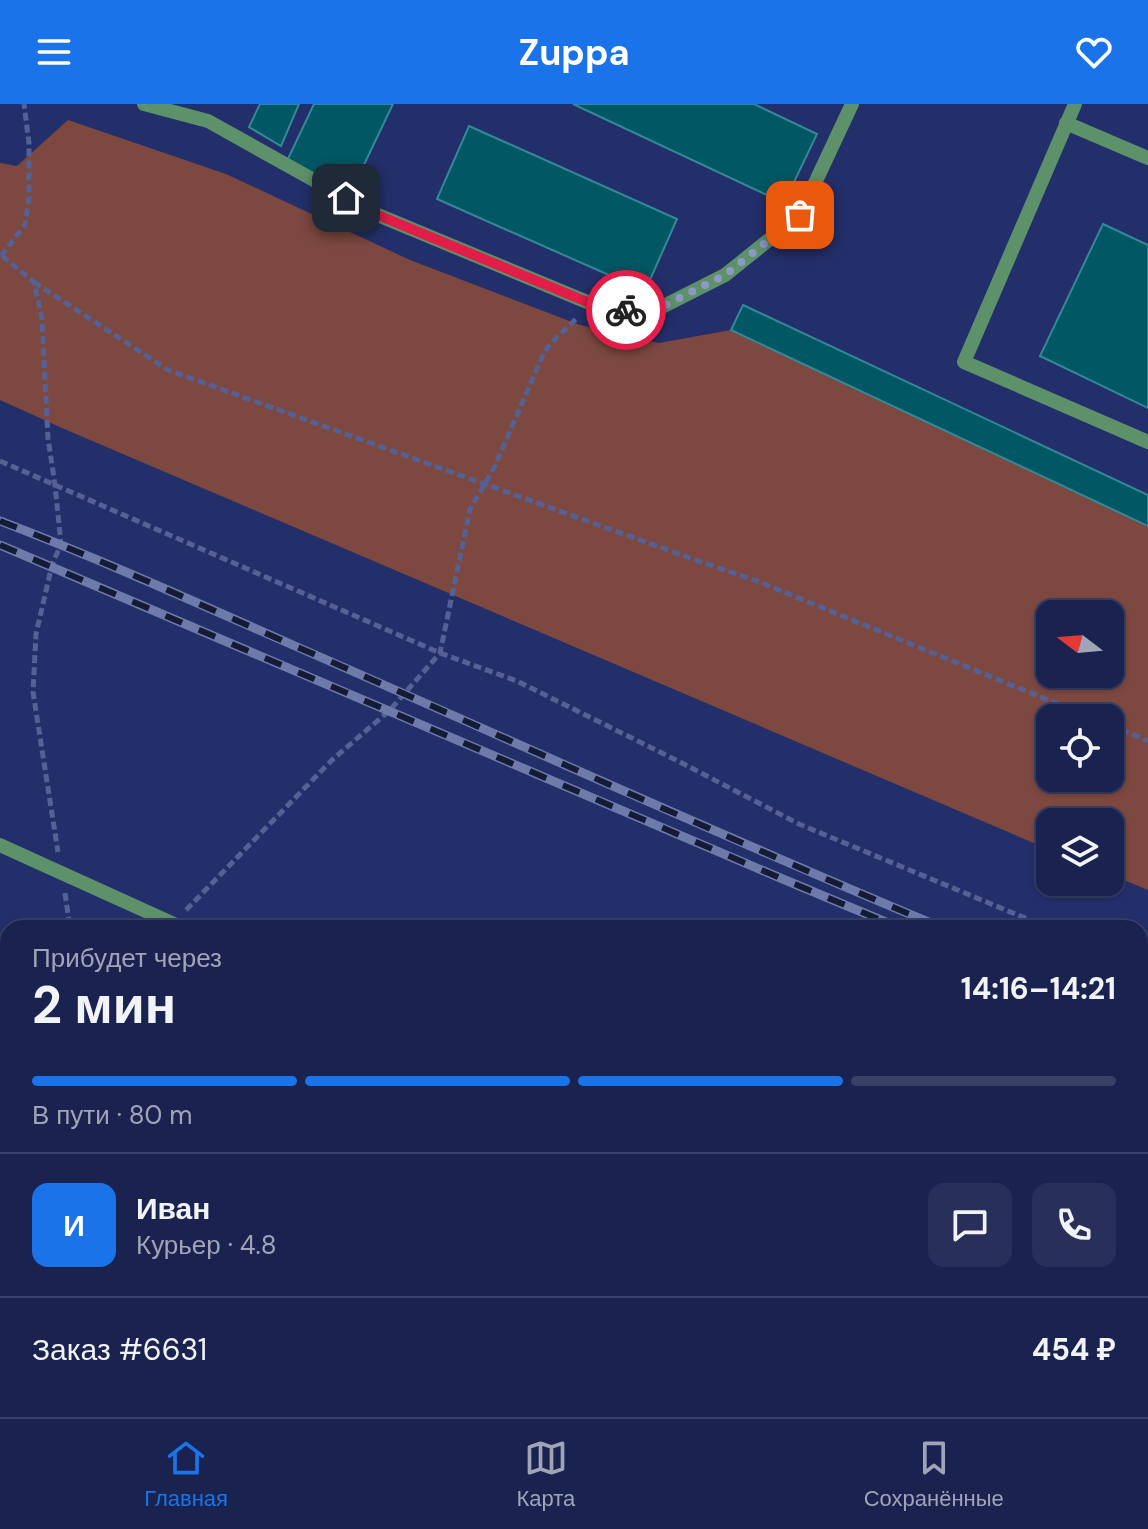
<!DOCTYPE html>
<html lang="ru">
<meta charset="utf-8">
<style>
body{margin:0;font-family:"DM Sans",sans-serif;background:#272f5a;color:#f1f3f6;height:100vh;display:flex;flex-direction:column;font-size:30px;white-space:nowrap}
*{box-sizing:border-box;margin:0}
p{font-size:26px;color:#9fa4b7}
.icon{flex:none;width:44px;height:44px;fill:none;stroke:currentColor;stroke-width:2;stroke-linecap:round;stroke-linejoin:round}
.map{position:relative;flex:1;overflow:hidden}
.drawer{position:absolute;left:0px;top:816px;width:1148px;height:498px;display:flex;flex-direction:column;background:#1a2350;border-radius:24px 24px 0 0;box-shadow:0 2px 6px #0004,0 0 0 2px #384067}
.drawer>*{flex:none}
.needle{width:52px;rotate:286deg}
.tools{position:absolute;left:1036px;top:496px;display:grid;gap:16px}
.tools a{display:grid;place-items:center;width:88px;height:88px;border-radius:16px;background:#1a2350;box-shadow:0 2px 6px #0004,0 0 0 2px #384067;font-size:40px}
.pin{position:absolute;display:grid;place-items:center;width:68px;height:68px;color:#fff;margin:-34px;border-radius:16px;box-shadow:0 4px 12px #0006}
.courier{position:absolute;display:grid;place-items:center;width:80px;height:80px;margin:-40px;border:6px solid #e11d48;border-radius:50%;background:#fff;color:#222;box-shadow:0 2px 10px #0007}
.headline em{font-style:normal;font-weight:700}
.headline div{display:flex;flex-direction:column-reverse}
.headline{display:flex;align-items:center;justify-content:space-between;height:136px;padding:0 32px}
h1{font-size:52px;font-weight:700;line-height:60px}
.bar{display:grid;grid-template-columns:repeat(4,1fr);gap:12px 8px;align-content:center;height:96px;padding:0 32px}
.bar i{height:10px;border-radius:6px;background:#384067}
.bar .current{background:#1a73e8}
.bar p{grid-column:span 4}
.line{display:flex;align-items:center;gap:20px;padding:0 32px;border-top:2px solid #384067}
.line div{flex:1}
.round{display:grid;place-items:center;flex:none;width:84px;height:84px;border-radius:16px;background:#272f5a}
header{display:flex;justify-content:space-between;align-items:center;height:104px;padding:0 32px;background:#1a73e8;color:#fff;font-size:36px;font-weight:700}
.dock{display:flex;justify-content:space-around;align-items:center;height:112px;border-top:2px solid #384067;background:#1a2350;font-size:22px;color:#9fa4b7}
.dock a{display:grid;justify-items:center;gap:4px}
.dock .current{color:#1a73e8}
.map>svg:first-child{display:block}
.green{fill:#7c483f;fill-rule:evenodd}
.building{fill:#015763;stroke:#358997;stroke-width:2}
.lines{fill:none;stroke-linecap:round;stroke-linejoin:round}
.path{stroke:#556195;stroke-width:5;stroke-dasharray:8 4;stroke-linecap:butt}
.minor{stroke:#5d916a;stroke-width:14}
.rail-casing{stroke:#6e7aaa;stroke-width:9}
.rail{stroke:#141b35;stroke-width:6;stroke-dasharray:18;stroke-linecap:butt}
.done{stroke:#8d99c5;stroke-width:8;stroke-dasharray:0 14.4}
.route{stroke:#e11d48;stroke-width:10}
</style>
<header><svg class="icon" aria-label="menu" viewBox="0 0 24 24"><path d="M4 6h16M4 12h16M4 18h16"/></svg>Zuppa<svg class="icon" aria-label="heart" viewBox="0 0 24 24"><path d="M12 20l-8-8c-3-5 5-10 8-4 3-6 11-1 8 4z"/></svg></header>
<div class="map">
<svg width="1148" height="1313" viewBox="0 0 1148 1313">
<rect width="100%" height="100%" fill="#232f6a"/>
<g class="green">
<path d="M 68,16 L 226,70 L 410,156 L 580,221 L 659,239 L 731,226 L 1148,422 L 1148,786 L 1110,770 L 1110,718 L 1050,718 L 1050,746 L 62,324 L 0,296 L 0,59 L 17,62 ZM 1050,510 L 1110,510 L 1110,570 L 1050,570 ZM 1050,614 L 1110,614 L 1110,674 L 1050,674 Z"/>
<polygon points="561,1306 737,1306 753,1313 572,1313"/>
</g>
<g class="building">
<polygon points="260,0 299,0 281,42 249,23"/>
<polygon points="314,0 393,0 350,90 286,59"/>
<polygon points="573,0 754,0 817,30 784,99"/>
<polygon points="469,22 677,115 645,187 437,95"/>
<polygon points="1103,120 1148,141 1148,304 1040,252"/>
<polygon points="743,201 1148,391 1148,422 731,226"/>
</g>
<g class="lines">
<g class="path">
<polyline points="1,152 25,121 29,94 29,39 24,0"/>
<polyline points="2,152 34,178 42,215 48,334 55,381 61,440 52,461 36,530 33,588 58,748"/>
<polyline points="34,178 168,266 704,459 757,477 1092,614"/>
<polyline points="0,357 440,549 517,577 678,657 799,720 1049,824"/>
<polyline points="1110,621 1148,637"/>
<polyline points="65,789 70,824"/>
<polyline points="186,806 332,656 390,606 440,549 470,405 494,364 543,251 550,240 577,214"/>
<polyline points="1140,862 1148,865"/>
<polyline points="202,1306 204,1313"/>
</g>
<g class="minor">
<polyline points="144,0 208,17 373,109 592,200 648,210 725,171 800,111 852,0"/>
<polyline points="1075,0 964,258 1148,338"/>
<polyline points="1066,19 1148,54"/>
<polyline points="0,741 183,824"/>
<polyline points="1140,1077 1148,1080"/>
<polyline points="0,1269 8,1234"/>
<polyline points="150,1306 151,1313"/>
</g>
<defs>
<g id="rail">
<path d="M 0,417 C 100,455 197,499 295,542 C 511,636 725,734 943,824"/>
<polyline points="0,441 778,773 900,824"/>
<polyline points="1140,906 1148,909"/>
<polyline points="0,919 8,922"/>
<polyline points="1140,925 1148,928"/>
<polyline points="0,938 8,942"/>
<polyline points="867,1306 883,1313"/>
<polyline points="916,1306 933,1313"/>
</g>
</defs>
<use href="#rail" class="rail-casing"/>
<use href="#rail" class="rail"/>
</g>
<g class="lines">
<polyline class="done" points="626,206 648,210 725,171 800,111"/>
<polyline class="route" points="346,94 373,109 592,200 626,206"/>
</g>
</svg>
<div class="tools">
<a><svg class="needle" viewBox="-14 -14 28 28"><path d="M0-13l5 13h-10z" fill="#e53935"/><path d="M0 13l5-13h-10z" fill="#9fa4b7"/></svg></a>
<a><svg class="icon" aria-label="locate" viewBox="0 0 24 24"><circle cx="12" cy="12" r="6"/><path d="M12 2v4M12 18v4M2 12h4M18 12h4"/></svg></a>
<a><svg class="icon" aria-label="layers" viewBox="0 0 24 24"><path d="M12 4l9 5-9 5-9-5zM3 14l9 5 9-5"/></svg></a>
</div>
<div class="pin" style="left:800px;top:111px;background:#ea580c"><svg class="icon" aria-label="bag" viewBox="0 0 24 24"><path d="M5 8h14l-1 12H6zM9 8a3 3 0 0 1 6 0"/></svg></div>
<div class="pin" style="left:346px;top:94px;background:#1f2937"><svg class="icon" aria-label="home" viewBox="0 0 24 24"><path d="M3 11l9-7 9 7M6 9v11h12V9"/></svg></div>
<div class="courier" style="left:626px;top:206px"><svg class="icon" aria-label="bike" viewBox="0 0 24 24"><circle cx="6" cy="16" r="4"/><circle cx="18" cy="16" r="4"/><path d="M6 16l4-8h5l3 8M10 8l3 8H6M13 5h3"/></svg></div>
<section class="drawer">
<div class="headline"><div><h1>2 мин</h1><p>Прибудет через</p></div><em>14:16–14:21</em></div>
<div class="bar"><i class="current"></i><i class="current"></i><i class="current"></i><i></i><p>В пути · 80 m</p></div>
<div class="line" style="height:144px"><b class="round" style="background:#1a73e8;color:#fff">И</b><div><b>Иван</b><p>Курьер · 4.8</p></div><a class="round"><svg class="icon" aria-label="chat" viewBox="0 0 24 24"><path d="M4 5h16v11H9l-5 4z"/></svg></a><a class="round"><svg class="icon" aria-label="phone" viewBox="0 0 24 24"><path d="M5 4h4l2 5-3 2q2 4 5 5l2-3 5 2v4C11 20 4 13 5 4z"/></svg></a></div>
<div class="line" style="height:104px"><div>Заказ #6631</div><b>454 ₽</b></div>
</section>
</div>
<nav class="dock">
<a class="current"><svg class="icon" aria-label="home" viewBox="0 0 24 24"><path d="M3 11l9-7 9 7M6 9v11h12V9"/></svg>Главная</a>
<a><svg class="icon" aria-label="map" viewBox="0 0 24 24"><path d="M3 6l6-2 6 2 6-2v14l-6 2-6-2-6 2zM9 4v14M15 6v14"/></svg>Карта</a>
<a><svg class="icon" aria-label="saved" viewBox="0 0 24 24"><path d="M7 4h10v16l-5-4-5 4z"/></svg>Сохранённые</a>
</nav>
